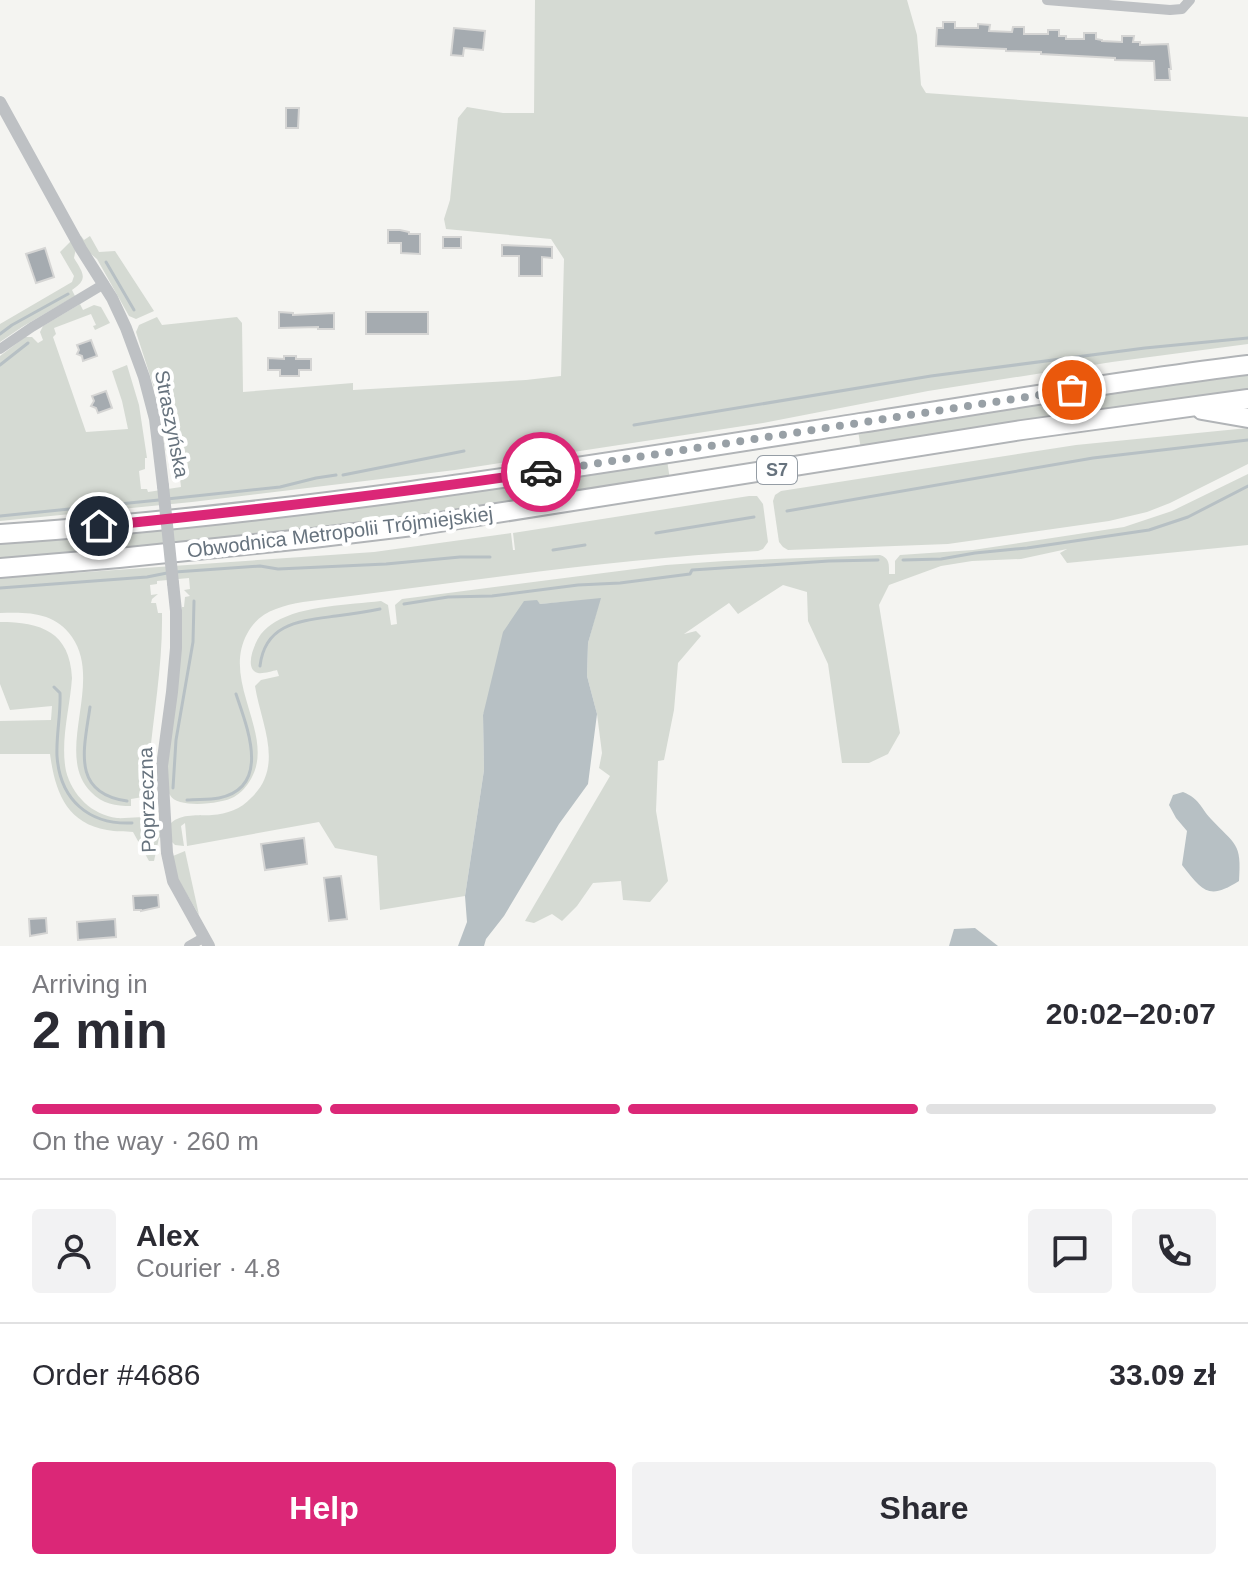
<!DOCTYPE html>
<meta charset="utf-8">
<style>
body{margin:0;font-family:Arial,sans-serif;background:#f2f2f3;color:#2b2b33;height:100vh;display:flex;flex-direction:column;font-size:30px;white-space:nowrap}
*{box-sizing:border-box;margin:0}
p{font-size:26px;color:#7c7c81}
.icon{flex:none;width:44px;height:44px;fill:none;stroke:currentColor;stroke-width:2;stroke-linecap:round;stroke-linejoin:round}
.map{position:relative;height:946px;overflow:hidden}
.sheet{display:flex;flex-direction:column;background:#fff;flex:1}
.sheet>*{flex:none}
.pin{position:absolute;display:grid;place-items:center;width:68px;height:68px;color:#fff;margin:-34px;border:4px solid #fff;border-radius:50%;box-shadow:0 2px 8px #0007}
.courier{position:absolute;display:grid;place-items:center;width:80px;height:80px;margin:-40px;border:6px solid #db2777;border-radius:50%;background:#fff;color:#222;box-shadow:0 2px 10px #0007}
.head em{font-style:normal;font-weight:800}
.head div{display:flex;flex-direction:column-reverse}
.head{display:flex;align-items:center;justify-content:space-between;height:136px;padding:0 32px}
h1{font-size:52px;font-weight:800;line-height:60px}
.bar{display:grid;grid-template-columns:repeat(4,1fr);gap:12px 8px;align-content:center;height:96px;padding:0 32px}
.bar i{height:10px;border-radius:6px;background:#e1e1e2}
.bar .selected{background:#db2777}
.bar p{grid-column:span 4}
.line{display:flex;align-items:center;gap:20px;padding:0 32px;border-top:2px solid #e1e1e2}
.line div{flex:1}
.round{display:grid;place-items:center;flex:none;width:84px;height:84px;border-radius:8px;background:#f2f2f3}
.action{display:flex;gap:16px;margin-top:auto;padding:16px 32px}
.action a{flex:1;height:92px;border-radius:8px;background:#db2777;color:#fff;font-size:32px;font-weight:800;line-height:92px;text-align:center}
.action a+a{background:#f2f2f3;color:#2b2b33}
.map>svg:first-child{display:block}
.green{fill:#d5dad3}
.water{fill:#b7c0c4}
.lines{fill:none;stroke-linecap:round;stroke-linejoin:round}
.stream{stroke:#b7c0c4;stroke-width:3}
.building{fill:#a5abb0;stroke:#d5d5d4;stroke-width:2}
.motorway-casing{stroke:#b1b4b7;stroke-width:22}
.minor{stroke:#bec1c4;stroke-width:10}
.tertiary{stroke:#bec1c4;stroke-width:12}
.motorway{stroke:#fff;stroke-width:18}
.tertiary-bridge{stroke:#bec1c4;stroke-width:12}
.done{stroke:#98a0a6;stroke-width:8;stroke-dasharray:0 14.4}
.route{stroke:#db2777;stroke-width:10}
.labels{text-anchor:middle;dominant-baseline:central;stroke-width:8;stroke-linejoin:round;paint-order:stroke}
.shield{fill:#fff;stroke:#959da5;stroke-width:2}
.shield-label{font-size:18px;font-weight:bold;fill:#67737e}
.street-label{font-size:20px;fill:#67737e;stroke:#fff}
</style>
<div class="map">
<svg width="1248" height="946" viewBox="0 0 1248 946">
<rect width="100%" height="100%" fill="#f4f4f1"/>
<g class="green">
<polygon points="535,0 907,0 917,35 921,85 926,93 1248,117 1248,344 1112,362 928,391 763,423 455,470 192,502 0,521 0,356 25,337 32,337 38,343 43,340 40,332 43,326 80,304 83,310 94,305 101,307 110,323 95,330 93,326 96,325 91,314 54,328 56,334 53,337 86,432 128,429 122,401 112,371 127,365 139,405 147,458 145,458 145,469 139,471 141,489 147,489 148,492 181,487 179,470 172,469 170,457 167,457 155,391 136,332 139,325 157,317 162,325 237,317 242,323 243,392 353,383 353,390 526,380 561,376 564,259 551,239 446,229 444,219 450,200 458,118 467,107 503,113 534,113"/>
<polygon points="81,236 84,240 90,236 99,252 115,251 154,311 136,319 129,316 97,259 85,249 79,237"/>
<path d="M 72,240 L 76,248 L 74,258 C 83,273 89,279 72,290 L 75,296 L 22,327 L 0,342 L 0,324 L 72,282 L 74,276 L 60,252 Z"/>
<polygon points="1248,373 1248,391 861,450 858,430 1140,387"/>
<polygon points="1248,428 1248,464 1170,503 1147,512 1109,521 948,544 788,550 783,547 779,542 773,501 775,495 781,491 1076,445"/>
<polygon points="667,460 670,480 348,527 0,561 0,542"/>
<path d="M 1248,474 L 1248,545 L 1067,563 L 1060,553 L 1067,549 L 1021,559 L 972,561 L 941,566 L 889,585 L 879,605 L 900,733 L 888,754 L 869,763 L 842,763 L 828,664 L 808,621 L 807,592 L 783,585 L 738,614 L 729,603 L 684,634 L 696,631 L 701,636 L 678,663 L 674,710 L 664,760 L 658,761 L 656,811 L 668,881 L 650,902 L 623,900 L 621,881 L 593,883 L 577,906 L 562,921 L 552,914 L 534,923 L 525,921 L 610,776 L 599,768 L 602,753 L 597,714 L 587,676 L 588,643 L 600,599 L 540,604 L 536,600 L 483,715 L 484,770 L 465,896 L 380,910 L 377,856 L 335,848 L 319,822 L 187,846 L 185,823 L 181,826 L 184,846 L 175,845 L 171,841 L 171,823 C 182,813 198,816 212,815 C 227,814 241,809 251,798 C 285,766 261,724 255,686 L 261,680 L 279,676 L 277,670 C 272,671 263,674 258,673 C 243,669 255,642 261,634 C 265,629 270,625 275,622 C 304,605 349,605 381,601 L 388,605 L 391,625 L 397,624 L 395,605 L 402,599 L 666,565 L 725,561 L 880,555 C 890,558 889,565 889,574 L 895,574 L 895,561 L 900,555 L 973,550 L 1124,527 L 1172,511 Z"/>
<path d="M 749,496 L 757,496 L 763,504 L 768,542 L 763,549 L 758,551 C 606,559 454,584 303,602 C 280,606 258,612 247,634 C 221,682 276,735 251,779 C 247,786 241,793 234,797 C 222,804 177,809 170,795 C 166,789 167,778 167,771 L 182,607 L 184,607 L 185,597 L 190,596 L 184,590 L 190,589 L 189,578 L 157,581 L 157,584 L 150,585 L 151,595 L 158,594 L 152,599 L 151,603 L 156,603 L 158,613 L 162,613 C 163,673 150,731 147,791 L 143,797 L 131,799 L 131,806 C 116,806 102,804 91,792 C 53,754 104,683 72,637 C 55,612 28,612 0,613 L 0,578 L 374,552 L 511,533 L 513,550 L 515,550 L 513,533 Z"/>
<path d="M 0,622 C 41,622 70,632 72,678 C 70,708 60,741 66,771 C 72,795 92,815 117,818 C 128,819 144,814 154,821 C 160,825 160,830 161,837 L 159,838 L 154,861 L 149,861 L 133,832 C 125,831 116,832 107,830 C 66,823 55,791 50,754 L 0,754 L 0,721 L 51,720 L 52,706 L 10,710 L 0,684 Z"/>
<polygon points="185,851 199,915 178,879 173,856"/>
</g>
<g class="water">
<polygon points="601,598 588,643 587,676 597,714 588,784 559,824 504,916 486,939 484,946 458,946 467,922 465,896 484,770 483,715 503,632 524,601 537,600 540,604"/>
<path d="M 1183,792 C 1200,799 1200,807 1211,819 C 1235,845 1242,842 1239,881 C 1209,900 1203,892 1182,865 L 1187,831 L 1176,818 L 1169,805 L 1173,795 Z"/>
<polygon points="975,928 998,946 949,946 954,929"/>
</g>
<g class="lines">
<g class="stream">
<polyline points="106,262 134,310"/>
<polyline points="0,334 12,325 68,294"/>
<polyline points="0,365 28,343"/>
<polyline points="634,425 931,376 1145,348 1248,338"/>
<polyline points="343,475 464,451"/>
<polyline points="167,499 280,487 316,478 336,475"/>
<polyline points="787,511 1093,458 1248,440"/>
<polyline points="0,516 159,500"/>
<polyline points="656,533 754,517"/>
<polyline points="553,550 585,545"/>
<polyline points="903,560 941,559 975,553 1027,548 1149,530 1188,517 1248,486"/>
<polyline points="175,572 260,566 278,569 386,564 460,557 490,557"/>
<polyline points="0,588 147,577 167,573"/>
<polyline points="404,604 448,597 492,596 578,585 620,583 690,574 692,570 829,561 878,560"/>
<path d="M 260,666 C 265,623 300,621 336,616 C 351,614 365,612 380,609"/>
<path d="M 54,687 L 60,693 C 61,714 56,735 57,756 C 60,800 89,825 132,823"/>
<path d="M 90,707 C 84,749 71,793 127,801"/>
<polyline points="173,788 176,740 193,642 194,601"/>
<path d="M 187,800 C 198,799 209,800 219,798 C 272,787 247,727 236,694"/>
</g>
</g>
<g class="building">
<polygon points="943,22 955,22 955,28 978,28 978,24 990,25 989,31 1012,32 1013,27 1024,27 1024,34 1048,34 1048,30 1059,30 1059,36 1066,36 1066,39 1084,39 1084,33 1096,33 1096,39 1102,40 1102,41 1122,42 1122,36 1134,36 1133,42 1140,42 1140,45 1168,44 1171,69 1169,69 1170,80 1155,80 1154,61 1115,60 1115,58 1041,54 1041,52 1006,51 1006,49 936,46 937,28 943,28"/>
<polygon points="454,28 485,31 483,50 464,48 463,56 451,55"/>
<polygon points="286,108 299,108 298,128 286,128"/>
<polygon points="388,230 400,230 409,232 409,234 420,234 420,254 401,253 401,243 388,243"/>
<rect x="443" y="237" width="18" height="11"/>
<polygon points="502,245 552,247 552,258 542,257 542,276 519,276 519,256 502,256"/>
<polygon points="45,248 54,277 36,283 26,254"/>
<polygon points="279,312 293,313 293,315 334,313 334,329 318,329 318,327 279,328"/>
<rect x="366" y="312" width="62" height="22"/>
<polygon points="91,340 97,356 83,361 82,356 77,354 79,350 77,345"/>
<polygon points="284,356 296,356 296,359 311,359 311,370 299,370 299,376 280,376 280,370 268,370 268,358 284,359"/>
<polygon points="106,391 112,408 98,413 96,408 91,406 94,401 92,396"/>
<polygon points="304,838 307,864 265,870 261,844"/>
<polygon points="341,876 347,919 329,921 324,878"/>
<polygon points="158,895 159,907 141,911 141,910 134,910 133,896"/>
<polygon points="46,918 47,933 30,936 29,919"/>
<polygon points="115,919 116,937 78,940 77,922"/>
</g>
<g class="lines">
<defs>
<g id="motorway">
<polyline points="1202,410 1248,418"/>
<path d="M 0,534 C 288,515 575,468 860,423 C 989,403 1118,381 1248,365"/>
<polyline points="0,568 119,558 313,538 421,525 1022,430 1248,399"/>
</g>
</defs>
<use href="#motorway" class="motorway-casing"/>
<g class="minor">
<polyline points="1047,0 1170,10 1182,9 1190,0"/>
<polyline points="0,349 32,327 104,284"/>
<polyline points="189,946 203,938"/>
</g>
<g class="tertiary">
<polyline points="0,102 81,249 112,298 126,328 144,377 155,419 163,486"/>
<polyline points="173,583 176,611 176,648 172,692 162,766 167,853 173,881 209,946"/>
</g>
<use href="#motorway" class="motorway"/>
<polyline class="tertiary-bridge" points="163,486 173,583"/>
</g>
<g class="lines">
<polyline class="done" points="541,472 1072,390"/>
<path class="route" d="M 99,526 C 247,511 394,494 541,472"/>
</g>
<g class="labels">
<rect class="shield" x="757" y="456" width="40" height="28" rx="6"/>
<g class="shield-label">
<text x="777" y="470">S7</text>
</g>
<g class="street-label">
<text transform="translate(172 424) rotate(79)">Straszyńska</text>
<text transform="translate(340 532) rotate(-7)">Obwodnica Metropolii Trójmiejskiej</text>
<text transform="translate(147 800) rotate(-92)">Poprzeczna</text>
</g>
</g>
</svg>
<div class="pin" style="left:1072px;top:390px;background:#ea580c"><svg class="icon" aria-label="bag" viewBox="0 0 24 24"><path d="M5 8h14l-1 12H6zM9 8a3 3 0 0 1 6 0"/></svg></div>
<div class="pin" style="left:99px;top:526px;background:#1f2937"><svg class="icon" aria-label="home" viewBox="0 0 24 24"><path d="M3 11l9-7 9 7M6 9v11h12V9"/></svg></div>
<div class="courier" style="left:541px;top:472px"><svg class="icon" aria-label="car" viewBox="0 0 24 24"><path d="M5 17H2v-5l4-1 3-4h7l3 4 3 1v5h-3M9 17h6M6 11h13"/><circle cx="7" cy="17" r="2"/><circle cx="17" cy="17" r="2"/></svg></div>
</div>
<section class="sheet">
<div class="head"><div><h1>2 min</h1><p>Arriving in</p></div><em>20:02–20:07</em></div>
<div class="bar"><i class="selected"></i><i class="selected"></i><i class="selected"></i><i></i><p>On the way · 260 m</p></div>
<div class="line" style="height:144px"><a class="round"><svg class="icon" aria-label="person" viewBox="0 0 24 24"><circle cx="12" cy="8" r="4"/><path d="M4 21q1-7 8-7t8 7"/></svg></a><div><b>Alex</b><p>Courier · 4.8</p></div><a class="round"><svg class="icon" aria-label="chat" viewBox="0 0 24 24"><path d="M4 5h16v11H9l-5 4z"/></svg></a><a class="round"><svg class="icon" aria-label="phone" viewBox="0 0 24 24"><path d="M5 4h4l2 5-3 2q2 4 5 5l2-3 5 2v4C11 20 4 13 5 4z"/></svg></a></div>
<div class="line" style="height:104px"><div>Order #4686</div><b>33.09 zł</b></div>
<div class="action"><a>Help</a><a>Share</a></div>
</section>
